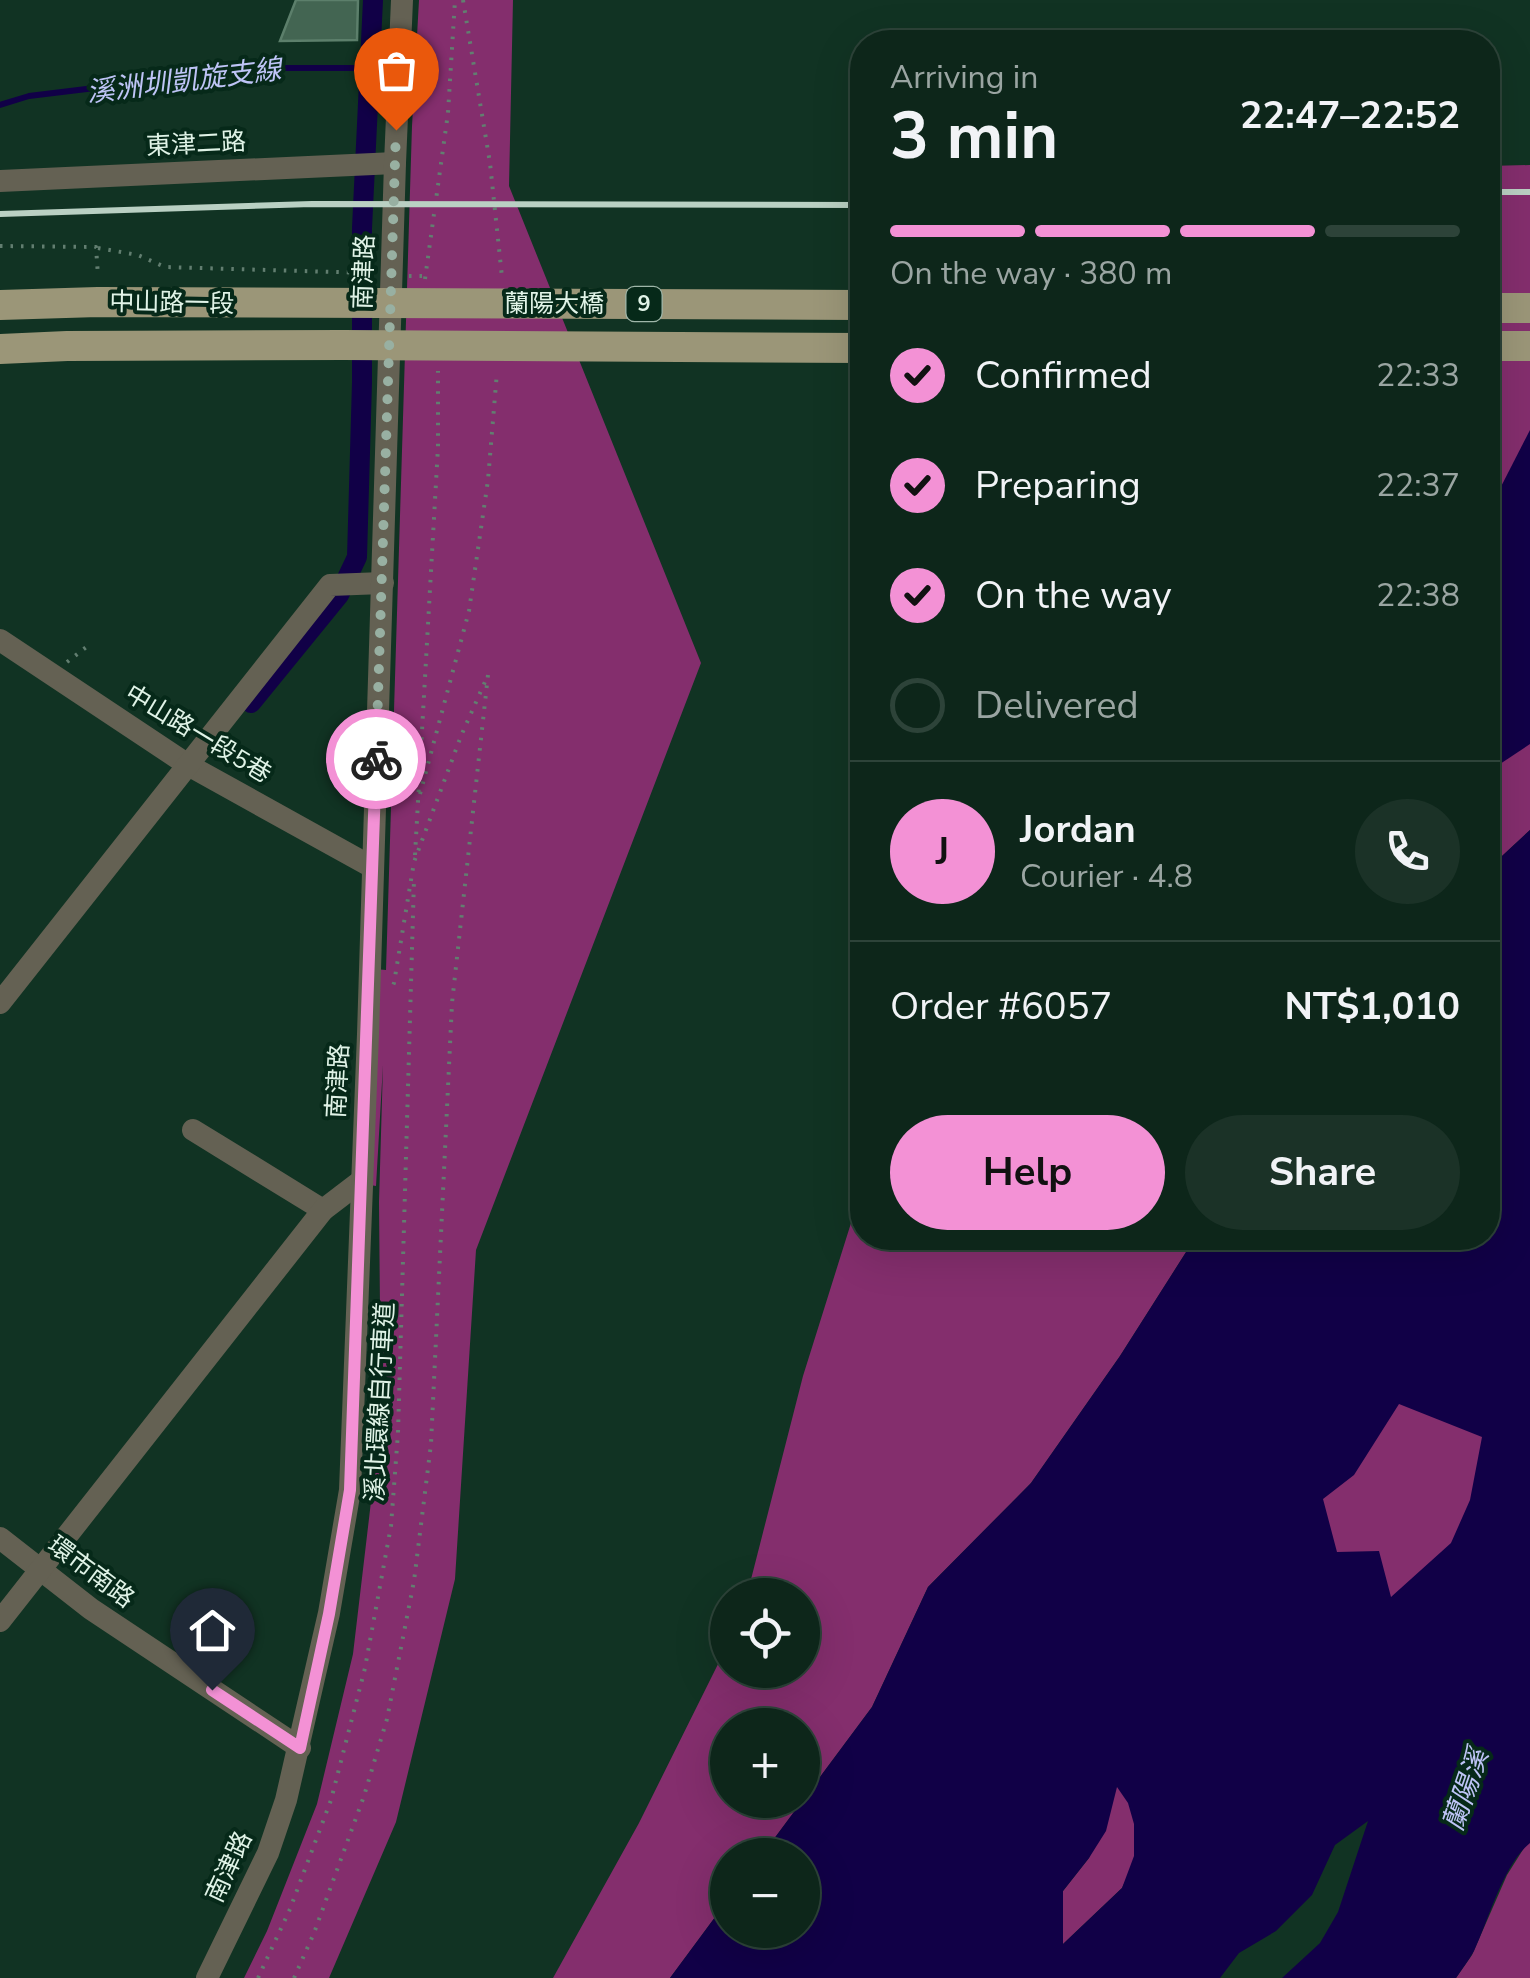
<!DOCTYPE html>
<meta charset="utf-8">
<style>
body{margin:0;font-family:"Nunito Sans","Noto Sans TC",sans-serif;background:#1b3227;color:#f1f3f6;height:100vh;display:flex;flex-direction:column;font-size:38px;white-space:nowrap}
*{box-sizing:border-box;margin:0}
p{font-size:32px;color:#9aa5a2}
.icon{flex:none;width:55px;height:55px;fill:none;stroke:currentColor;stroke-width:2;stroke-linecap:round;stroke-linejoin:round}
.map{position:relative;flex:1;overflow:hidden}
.side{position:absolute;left:850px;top:30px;width:650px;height:1220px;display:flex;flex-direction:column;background:#0d261a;border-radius:40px;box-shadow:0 10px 40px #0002,0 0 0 2px #2d4339}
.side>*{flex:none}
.controls{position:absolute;left:710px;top:1578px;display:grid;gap:20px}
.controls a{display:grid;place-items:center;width:110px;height:110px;border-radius:50%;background:#0d261a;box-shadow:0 10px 40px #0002,0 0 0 2px #2d4339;font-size:50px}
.pin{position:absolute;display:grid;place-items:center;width:85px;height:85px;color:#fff;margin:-102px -42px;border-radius:50% 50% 50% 0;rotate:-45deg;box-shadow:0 0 10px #0007}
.pin .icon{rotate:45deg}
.courier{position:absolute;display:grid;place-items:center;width:100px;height:100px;margin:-50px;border:8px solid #f391d5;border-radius:50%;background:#fff;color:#222;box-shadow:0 2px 12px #0007}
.headline em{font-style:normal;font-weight:700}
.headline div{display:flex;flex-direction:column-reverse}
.headline{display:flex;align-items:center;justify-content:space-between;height:170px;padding:0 40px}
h1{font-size:65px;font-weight:700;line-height:75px}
.bar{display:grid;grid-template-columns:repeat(4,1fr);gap:15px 10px;align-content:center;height:120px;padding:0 40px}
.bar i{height:12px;border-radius:8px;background:#2d4339}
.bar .current{background:#f391d5}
.bar p{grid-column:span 4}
.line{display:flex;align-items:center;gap:25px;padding:0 40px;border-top:2px solid #2d4339}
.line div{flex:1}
.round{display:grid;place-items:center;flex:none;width:105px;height:105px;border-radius:52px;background:#1b3227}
ol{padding:0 40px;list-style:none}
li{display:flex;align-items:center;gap:30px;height:110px}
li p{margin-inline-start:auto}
li .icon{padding:10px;border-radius:50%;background:#f391d5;color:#111;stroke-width:4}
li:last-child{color:#9aa5a2}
li i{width:55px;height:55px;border:5px solid #2d4339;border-radius:50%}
.button{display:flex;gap:20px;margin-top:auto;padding:20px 40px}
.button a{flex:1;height:115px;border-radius:60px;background:#f391d5;color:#111;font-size:40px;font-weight:700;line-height:115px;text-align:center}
.button a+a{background:#1b3227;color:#f1f3f6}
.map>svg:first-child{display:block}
.green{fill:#842e6d;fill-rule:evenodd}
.water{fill:#110047;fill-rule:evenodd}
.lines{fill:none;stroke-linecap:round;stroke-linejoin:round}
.stream{stroke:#110047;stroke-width:6}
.canal{stroke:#110047;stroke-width:20}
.building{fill:#436552;stroke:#5c7f6b;stroke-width:2.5}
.path{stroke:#627e70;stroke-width:4;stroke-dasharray:2.5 8;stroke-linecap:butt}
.minor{stroke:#646153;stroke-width:22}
.major{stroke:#9b9678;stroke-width:30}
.rail{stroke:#bad0c3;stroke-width:6}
.done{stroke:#98b0a2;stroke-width:10;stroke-dasharray:0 18}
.route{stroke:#f391d5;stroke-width:12}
.labels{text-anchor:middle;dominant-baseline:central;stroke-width:8;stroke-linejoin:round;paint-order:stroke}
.shield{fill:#062919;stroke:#9fb6a9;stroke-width:2.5}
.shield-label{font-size:22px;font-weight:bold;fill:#e0f3e7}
.street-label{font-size:25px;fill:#e0f3e7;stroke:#062919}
.water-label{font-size:28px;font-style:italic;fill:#bec4f6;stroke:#062919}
</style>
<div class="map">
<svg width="1530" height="1978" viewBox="0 0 1530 1978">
<rect width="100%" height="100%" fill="#113323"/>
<g class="green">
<polygon points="419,0 513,0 509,186 701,663 476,1250 455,1579 396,1822 329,1978 244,1978 267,1931 317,1804 353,1654 381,1417 379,1202 383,1065 376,1186 364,1184 375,969 386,970 412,126"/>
<polygon points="1530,165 1530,830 1502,856 1488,879 1488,166"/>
<path d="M 862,1188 L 862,1238 L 1195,1238 L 1120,1356 L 1031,1483 L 928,1587 L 872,1707 L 762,1855 L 728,1855 L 727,1901 L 670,1978 L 553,1978 L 639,1823 L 727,1646 L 728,1670 L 802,1670 L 802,1595 L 747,1595 L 803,1376 ZM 728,1725 L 802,1725 L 802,1800 L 728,1800 Z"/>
<polygon points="1488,1238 1530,1289 1489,1565 1253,1645 1251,1603"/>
<polygon points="1221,1677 1122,1888 1062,1945 1063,1891 1089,1858 1116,1786"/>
<polygon points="1530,1819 1530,1978 1456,1978 1472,1955 1507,1875 1524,1848"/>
</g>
<g class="water">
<polygon points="1530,430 1530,744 1488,772 1488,512"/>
<path d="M 1530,830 L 1530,1843 C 1503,1865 1489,1919 1474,1951 C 1469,1960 1462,1969 1456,1978 L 1282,1978 L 1320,1943 L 1338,1912 L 1368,1821 L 1335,1845 L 1312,1895 L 1276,1931 L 1239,1953 L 1220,1978 L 670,1978 L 727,1901 L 728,1930 L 802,1930 L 802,1855 L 762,1855 L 872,1707 L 928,1587 L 1031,1483 L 1120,1356 L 1195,1238 L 1488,1238 L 1488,879 L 1502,856 ZM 1399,1404 L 1482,1437 L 1470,1500 L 1451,1543 L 1391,1597 L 1379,1551 L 1337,1552 L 1323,1499 L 1354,1475 ZM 1117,1787 L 1128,1803 L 1134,1824 L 1134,1856 L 1122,1888 L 1063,1944 L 1063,1891 L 1089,1858 L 1106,1831 Z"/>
</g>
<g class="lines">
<polyline class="stream" points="0,105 29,96 259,68 369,68"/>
<polyline class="canal" points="251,703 339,595 357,557 362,382 362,228 373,0"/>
</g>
<polygon class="building" points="296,0 358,0 357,40 280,41"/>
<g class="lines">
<g class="path">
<polyline points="463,0 490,163 502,277"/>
<polyline points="0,246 96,247 98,276"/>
<polyline points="98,248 138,255 165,267 370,273"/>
<polyline points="409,276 425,276"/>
<polyline points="425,279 448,113 455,0"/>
<polyline points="67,662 89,645"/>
<polyline points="420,794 469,611 488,480 497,372"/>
<polyline points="415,855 438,447 438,371"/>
<polyline points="258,1978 290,1909 331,1800 365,1668 391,1526 398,1433 414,880"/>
<polyline points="294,1978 314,1933 364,1796 387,1719 414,1581 431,1444 452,1003 488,675 461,736 414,862 394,983 391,990"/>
</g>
<g class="minor">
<polyline points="0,181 395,163"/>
<polyline points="0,640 188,765 372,867"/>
<polyline points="0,1003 330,585 383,583"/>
<polyline points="193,1130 323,1210"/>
<polyline points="0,1538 91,1609 300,1748"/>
<polyline points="0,1621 323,1210 361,1181"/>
<polyline points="207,1978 268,1853 286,1800 329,1613 350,1490 368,1034 395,163 402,0"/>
</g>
<g class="major">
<polyline points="0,305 98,302 862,305"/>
<polyline points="1488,308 1530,308"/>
<polyline points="1488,346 1530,346"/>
<polyline points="0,349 67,346 343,345 862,348"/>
</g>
<g class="rail">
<polyline points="1488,192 1530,192"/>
<polyline points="0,214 312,204 862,205"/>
</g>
</g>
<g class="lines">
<polyline class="done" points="376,759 396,130"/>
<polyline class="route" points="212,1690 300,1748 329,1614 350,1490 376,759"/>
</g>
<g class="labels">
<rect class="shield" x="626.5" y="287" width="35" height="34" rx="8"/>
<g class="shield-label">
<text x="644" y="304">9</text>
</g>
<g class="street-label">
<text transform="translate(196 144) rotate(-3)">東津二路</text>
<text transform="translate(364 272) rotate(-88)">南津路</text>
<text transform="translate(172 303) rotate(1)">中山路一段</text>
<text x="554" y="304">蘭陽大橋</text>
<text transform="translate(198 734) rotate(31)">中山路一段5巷</text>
<text transform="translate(338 1081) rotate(-87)">南津路</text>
<text transform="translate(380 1402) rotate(-87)">溪北環線自行車道</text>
<text transform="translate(91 1572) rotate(37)">環市南路</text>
<text transform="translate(229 1867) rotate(-65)">南津路</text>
</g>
<g class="water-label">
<text transform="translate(184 81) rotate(-7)">溪洲圳凱旋支線</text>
<text transform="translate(1466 1790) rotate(-71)">蘭陽溪</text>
</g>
</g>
</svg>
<div class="controls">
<a><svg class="icon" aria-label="locate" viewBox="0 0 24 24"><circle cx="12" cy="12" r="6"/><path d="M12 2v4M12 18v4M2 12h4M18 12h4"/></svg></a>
<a>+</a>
<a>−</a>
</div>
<div class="pin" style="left:396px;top:130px;background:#ea580c"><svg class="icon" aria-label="bag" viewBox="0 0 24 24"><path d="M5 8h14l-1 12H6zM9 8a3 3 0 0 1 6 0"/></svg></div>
<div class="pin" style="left:212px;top:1690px;background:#1f2937"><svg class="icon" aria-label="home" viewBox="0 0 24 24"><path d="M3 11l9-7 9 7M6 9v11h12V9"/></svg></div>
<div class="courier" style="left:376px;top:759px"><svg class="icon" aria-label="bike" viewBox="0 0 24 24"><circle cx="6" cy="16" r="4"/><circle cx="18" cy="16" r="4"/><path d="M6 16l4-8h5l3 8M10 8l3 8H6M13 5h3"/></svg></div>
<section class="side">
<div class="headline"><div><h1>3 min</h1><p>Arriving in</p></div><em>22:47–22:52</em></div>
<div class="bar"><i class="current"></i><i class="current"></i><i class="current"></i><i></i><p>On the way · 380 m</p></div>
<ol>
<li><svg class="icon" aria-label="check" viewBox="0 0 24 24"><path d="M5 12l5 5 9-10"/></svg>Confirmed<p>22:33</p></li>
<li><svg class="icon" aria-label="check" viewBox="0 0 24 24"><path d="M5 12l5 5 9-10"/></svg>Preparing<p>22:37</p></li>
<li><svg class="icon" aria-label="check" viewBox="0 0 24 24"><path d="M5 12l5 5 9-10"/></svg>On the way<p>22:38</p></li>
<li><i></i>Delivered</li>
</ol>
<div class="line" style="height:180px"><b class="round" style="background:#f391d5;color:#111">J</b><div><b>Jordan</b><p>Courier · 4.8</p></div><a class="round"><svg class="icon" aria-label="phone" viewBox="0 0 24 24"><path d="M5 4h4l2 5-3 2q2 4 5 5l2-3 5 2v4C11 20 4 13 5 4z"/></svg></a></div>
<div class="line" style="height:130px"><div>Order #6057</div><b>NT$1,010</b></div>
<div class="button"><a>Help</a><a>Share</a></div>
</section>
</div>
